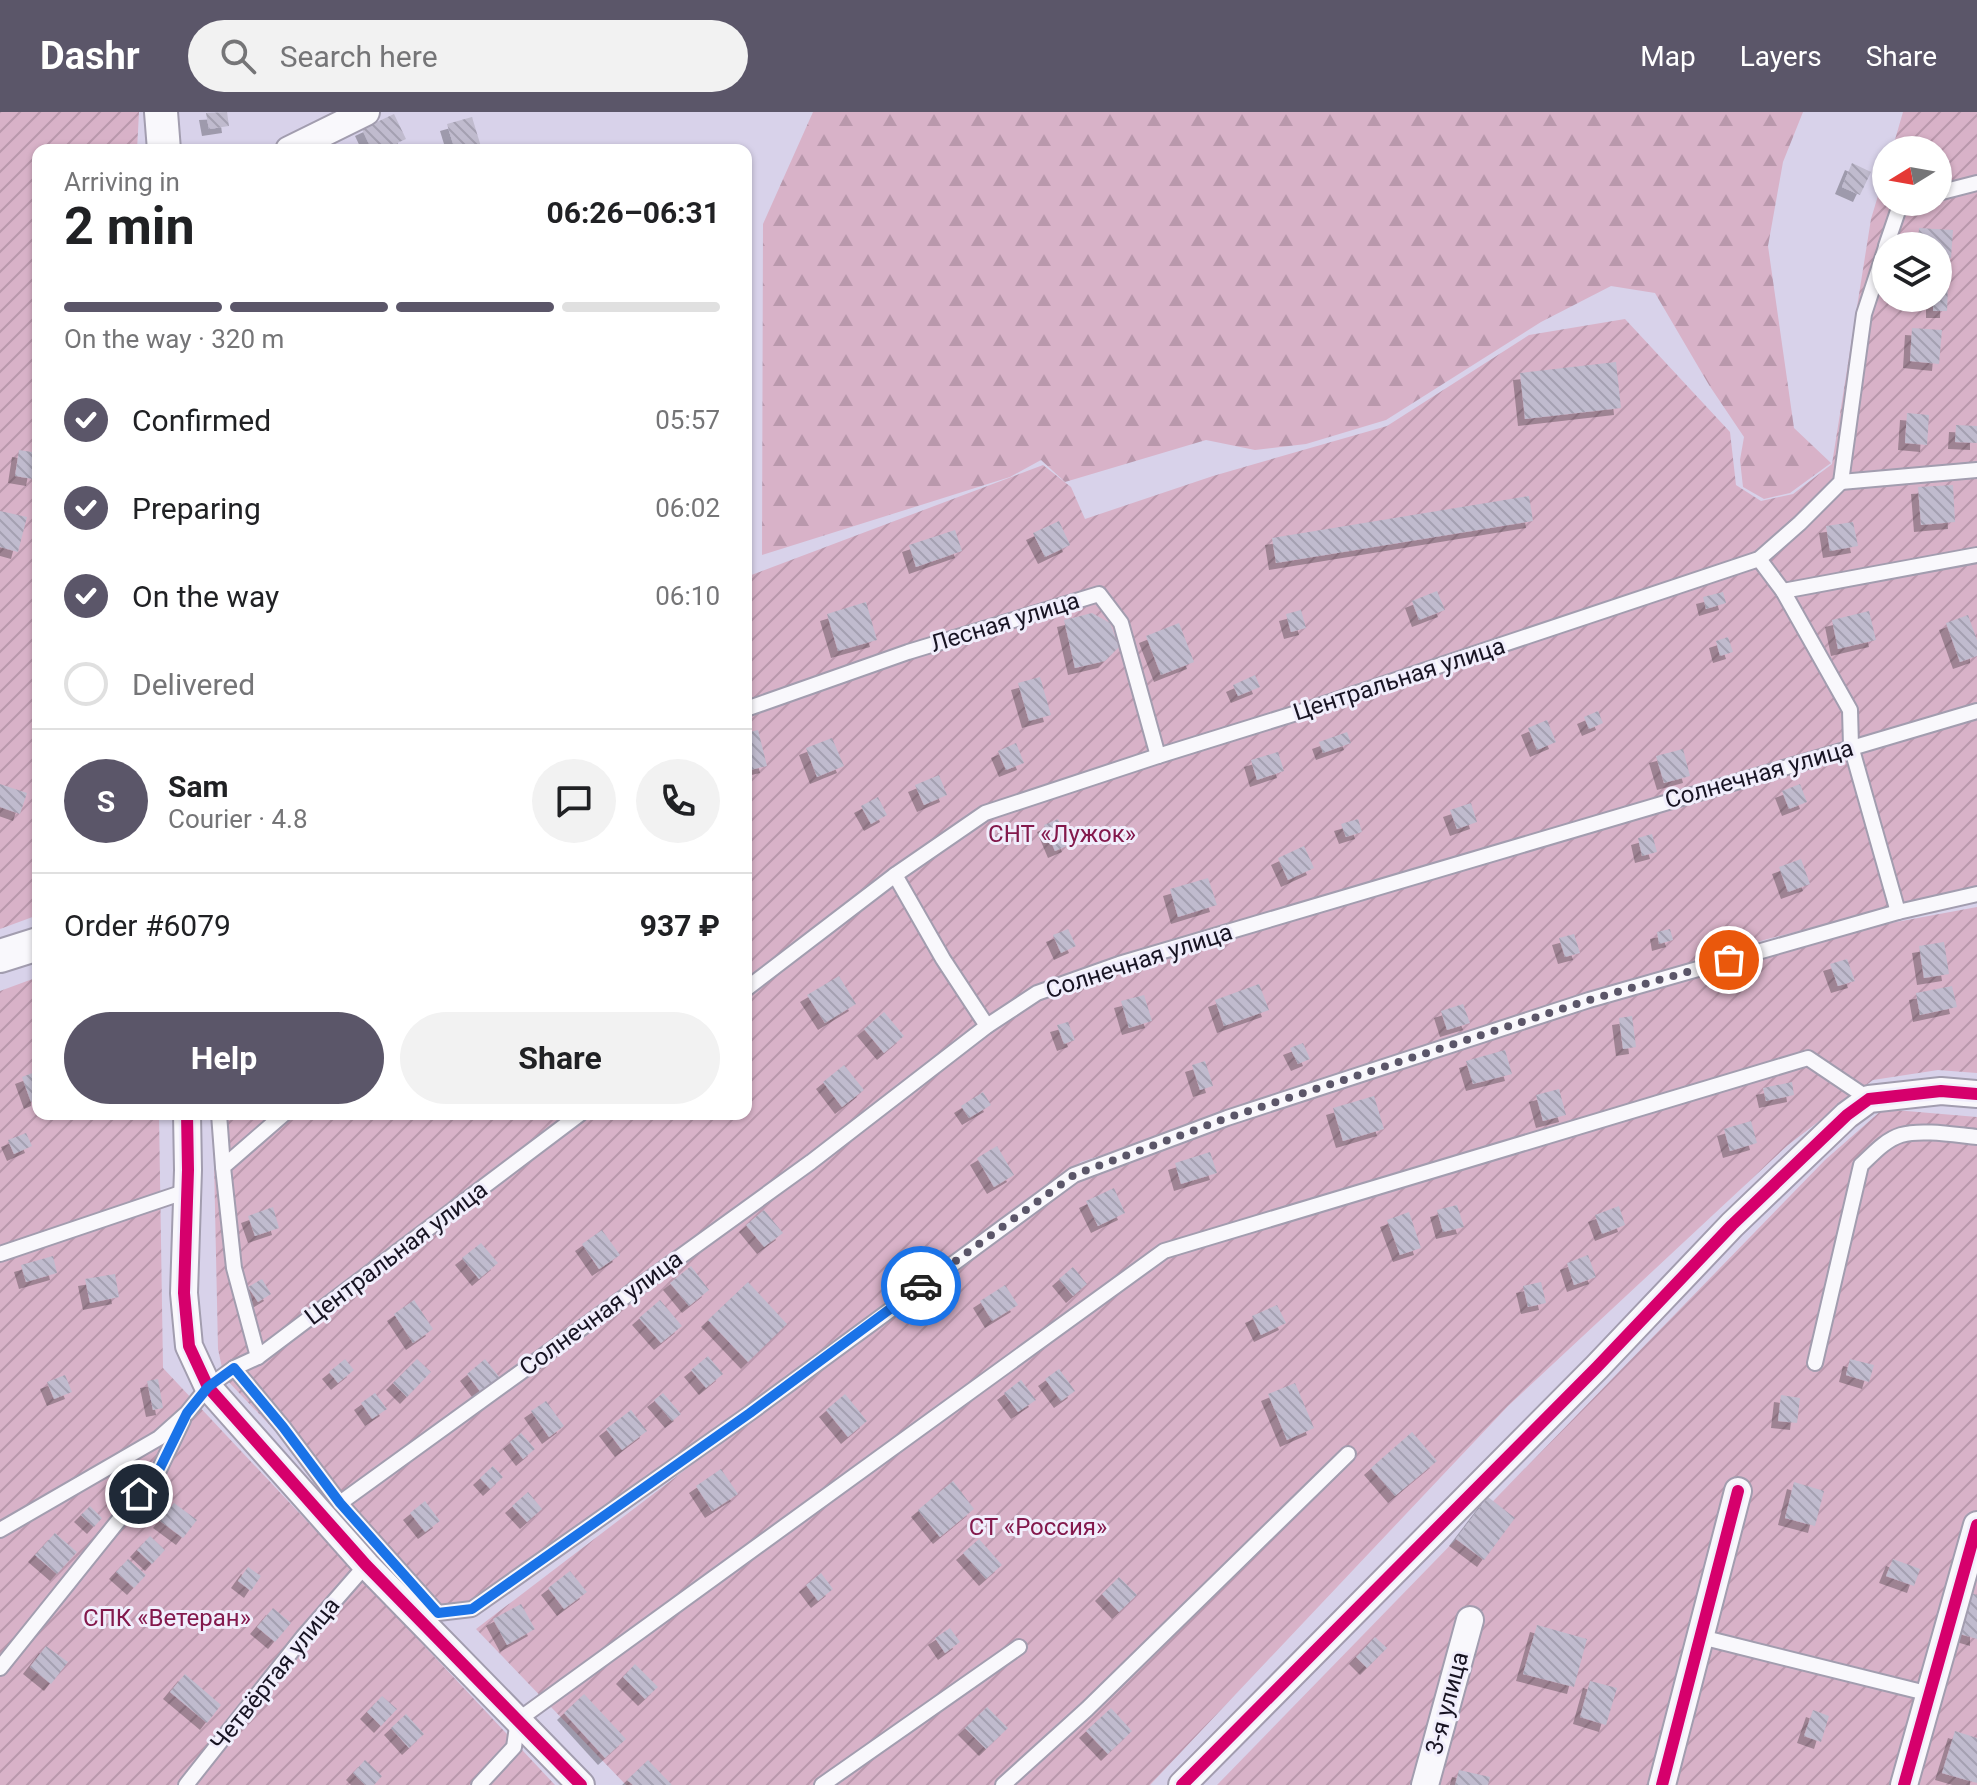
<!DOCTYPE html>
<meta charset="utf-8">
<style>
body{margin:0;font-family:Roboto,sans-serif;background:#f2f2f2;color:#202124;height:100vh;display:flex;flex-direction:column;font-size:30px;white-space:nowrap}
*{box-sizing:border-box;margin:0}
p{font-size:26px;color:#757577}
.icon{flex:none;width:44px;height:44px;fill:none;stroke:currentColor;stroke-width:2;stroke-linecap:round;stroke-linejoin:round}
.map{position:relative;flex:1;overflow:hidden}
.panel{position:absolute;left:32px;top:32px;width:720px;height:976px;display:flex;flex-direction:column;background:#fff;border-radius:16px;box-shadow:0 2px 6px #0004}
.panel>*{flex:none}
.needle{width:52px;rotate:259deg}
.fabs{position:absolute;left:1872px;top:24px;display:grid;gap:16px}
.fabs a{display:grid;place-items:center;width:80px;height:80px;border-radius:50%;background:#fff;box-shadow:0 2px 6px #0004;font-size:40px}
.pin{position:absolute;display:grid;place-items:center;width:68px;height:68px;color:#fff;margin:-34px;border:4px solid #fff;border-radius:50%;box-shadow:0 2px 8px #0007}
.courier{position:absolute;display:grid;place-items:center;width:80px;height:80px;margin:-40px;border:6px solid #1a73e8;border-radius:50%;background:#fff;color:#222;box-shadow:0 2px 10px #0007}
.headline em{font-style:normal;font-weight:700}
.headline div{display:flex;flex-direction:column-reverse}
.headline{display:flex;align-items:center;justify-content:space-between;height:136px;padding:0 32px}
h1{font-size:52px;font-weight:700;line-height:60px}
.bar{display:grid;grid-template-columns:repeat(4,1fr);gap:12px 8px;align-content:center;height:96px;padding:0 32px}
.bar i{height:10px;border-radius:6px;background:#e0e0e0}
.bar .on{background:#5b5669}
.bar p{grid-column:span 4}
.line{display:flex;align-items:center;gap:20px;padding:0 32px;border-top:2px solid #e0e0e0}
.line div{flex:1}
.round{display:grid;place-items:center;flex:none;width:84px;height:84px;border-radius:42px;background:#f2f2f2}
ol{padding:0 32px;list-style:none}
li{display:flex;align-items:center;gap:24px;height:88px}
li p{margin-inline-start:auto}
li .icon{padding:8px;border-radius:50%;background:#5b5669;color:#fff;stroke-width:4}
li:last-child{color:#757577}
li i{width:44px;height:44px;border:4px solid #e0e0e0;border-radius:50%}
.action{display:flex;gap:16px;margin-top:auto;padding:16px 32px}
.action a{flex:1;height:92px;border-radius:48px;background:#5b5669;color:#fff;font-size:32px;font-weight:700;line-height:92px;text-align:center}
.action a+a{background:#f2f2f2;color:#202124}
header{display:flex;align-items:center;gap:48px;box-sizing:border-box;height:112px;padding:0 40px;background:#5b5669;color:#fff}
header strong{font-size:38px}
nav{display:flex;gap:44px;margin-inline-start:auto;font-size:28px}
.search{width:560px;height:72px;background:#f2f2f2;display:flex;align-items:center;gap:20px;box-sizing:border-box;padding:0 28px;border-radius:44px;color:#757577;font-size:30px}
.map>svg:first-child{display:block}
.forest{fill:url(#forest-firs)}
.garden{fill:url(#garden-furrows);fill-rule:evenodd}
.building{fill:url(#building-back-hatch);filter:url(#shadow)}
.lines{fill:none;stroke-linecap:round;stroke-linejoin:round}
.service-casing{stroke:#a29daf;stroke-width:18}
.minor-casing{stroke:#a29daf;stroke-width:30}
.tertiary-casing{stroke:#a29daf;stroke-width:36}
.service{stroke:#f9f8fc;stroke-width:14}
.minor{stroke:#f9f8fc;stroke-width:26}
.tertiary{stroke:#f9f8fc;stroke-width:32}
.cycleway-casing{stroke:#f1eefc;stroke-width:17}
.cycleway{stroke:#d6006c;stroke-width:12}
.done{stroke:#5b5669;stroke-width:8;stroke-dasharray:0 14.4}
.route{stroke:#1a73e8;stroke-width:10}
.labels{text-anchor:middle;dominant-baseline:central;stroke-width:6;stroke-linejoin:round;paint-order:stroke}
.street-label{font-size:24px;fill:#181423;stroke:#f1eefc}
.park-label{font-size:24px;fill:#83194c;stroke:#f1eefc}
</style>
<header>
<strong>Dashr</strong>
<div class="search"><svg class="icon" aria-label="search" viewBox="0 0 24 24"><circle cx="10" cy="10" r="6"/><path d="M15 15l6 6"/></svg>Search here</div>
<nav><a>Map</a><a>Layers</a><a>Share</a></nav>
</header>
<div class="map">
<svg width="1977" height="1673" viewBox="0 0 1977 1673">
<defs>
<pattern id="forest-firs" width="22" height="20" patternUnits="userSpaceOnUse" patternTransform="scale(2)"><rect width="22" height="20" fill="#d8b2c8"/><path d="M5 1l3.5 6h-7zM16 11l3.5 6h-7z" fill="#b998ac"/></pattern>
<pattern id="garden-furrows" width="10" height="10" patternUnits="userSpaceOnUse" patternTransform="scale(2)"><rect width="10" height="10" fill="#d8b2c8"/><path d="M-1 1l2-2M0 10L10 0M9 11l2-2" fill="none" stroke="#b998ac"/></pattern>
<pattern id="building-back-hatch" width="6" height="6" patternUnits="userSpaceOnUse" patternTransform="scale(2)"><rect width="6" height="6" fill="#c0bbce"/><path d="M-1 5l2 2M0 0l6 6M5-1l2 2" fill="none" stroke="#a4a0b1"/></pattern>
<filter id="shadow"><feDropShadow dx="-7" dy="7" stdDeviation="0" flood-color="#0004"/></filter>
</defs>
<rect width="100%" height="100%" fill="#d8d2ea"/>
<polygon class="forest" points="813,0 1803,0 1783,50 1768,134 1794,316 1831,351 1790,381 1764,387 1743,375 1740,348 1744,325 1709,273 1655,181 1611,174 1541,210 1386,308 1306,332 1255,338 1206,328 1065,370 1041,348 1010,365 762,443 763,112"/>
<g class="garden">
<polygon points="0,0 139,0 137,38 38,38 38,803 0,817"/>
<path d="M 1903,0 L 1977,0 L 1977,782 L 1857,804 L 1764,828 L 1081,1050 L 1027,1092 L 457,1503 L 439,1491 L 224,1265 L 218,1237 L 213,1002 L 746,1002 L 746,465 L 1043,353 L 1071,375 L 1085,407 L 1213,364 L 1387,314 L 1529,223 L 1625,207 L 1730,320 L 1736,373 L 1761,389 L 1793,382 L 1832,352 L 1871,107 L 1886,57 L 1886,90 L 1938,90 L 1938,38 L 1892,38 ZM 1886,134 L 1938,134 L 1938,186 L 1886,186 Z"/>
<polygon points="1977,795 1977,961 1938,958 1873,968 1788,1033 1508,1294 1150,1673 626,1673 476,1517 841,1239 1085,1061 1707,855 1837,821"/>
<polygon points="38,865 38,1002 159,1002 163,1256 555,1673 0,1673 0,879"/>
<polygon points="1883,997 1977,1005 1977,1673 1217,1673 1825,1048"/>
</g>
<g class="building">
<polygon points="227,0 229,14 209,17 206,1"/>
<polygon points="394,2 406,27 382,38 372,38 362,17"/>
<polygon points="472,5 482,38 455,38 447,12"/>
<polygon points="1852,51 1871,60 1860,83 1842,75"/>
<polygon points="1919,116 1953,118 1951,146 1938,145 1938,134 1918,134"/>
<polygon points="1938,173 1948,173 1947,199 1933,199 1933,186 1938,186"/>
<polygon points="1912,216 1942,218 1939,252 1910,249"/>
<polygon points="1616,250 1621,296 1525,307 1520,261"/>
<polygon points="1907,301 1929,303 1927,333 1905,331"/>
<polygon points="1956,313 1977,314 1977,331 1955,330"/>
<polygon points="19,338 38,341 33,367 15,364"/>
<polygon points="1953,373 1955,410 1921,413 1918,375"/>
<polygon points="1529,384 1533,409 1276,451 1272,426"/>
<polygon points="0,399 27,405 18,440 0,435"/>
<polygon points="1059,409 1070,433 1045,445 1033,421"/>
<polygon points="1853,410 1858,434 1830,439 1826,414"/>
<polygon points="955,418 962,439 916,455 909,433"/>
<polygon points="1437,479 1445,498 1419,508 1412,489"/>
<polygon points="1723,480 1726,491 1706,497 1703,485"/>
<polygon points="866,490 877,528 838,539 827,502"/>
<polygon points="1301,498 1306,516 1291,520 1286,502"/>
<polygon points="1869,499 1876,528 1838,537 1832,508"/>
<polygon points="1092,501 1110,511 1119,535 1105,549 1075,556 1064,508"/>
<polygon points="1968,503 1977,528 1977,544 1960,550 1946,511"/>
<polygon points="1179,511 1194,550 1161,563 1146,524"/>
<polygon points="1728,525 1733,540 1720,544 1716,529"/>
<polygon points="1255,563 1260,575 1238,584 1233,573"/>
<polygon points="1040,565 1051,603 1029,609 1018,571"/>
<polygon points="1598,599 1603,611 1589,617 1584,605"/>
<polygon points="1547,608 1556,630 1537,638 1528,616"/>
<polygon points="758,618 767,654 746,659 746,621"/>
<polygon points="1347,620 1351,631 1323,641 1319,630"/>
<polygon points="832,626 844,654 817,665 806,636"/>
<polygon points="1016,631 1024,651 1006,658 998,639"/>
<polygon points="1683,637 1690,664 1664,671 1656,644"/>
<polygon points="1278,640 1284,659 1257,668 1251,648"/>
<polygon points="939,663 947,683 924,693 915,673"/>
<polygon points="0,672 27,681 20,702 0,695"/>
<polygon points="1800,672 1807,690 1789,697 1782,679"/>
<polygon points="878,685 887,703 871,712 861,694"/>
<polygon points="1471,691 1477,710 1457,717 1450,698"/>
<polygon points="1058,707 1069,733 1055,739 1044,713"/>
<polygon points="1358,707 1362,720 1346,725 1341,712"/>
<polygon points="1652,722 1657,740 1642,744 1638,726"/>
<polygon points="1304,734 1314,756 1288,768 1278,746"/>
<polygon points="1801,747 1810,772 1788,780 1779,755"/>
<polygon points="1208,766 1217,793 1178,805 1170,777"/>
<polygon points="1068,817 1076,834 1061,841 1053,823"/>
<polygon points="1670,817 1673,828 1659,832 1657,820"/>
<polygon points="1574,822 1580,841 1565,845 1559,826"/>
<polygon points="1944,830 1949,862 1924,866 1919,834"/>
<polygon points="1847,847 1855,869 1838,874 1830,852"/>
<polygon points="839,864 856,892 825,911 807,883"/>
<polygon points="1259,872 1269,898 1224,914 1215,888"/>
<polygon points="1952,874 1957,895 1920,903 1916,881"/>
<polygon points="1144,883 1152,909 1129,916 1121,889"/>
<polygon points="1463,892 1470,911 1447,918 1441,899"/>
<polygon points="884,900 904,924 884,941 864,917"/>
<polygon points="1632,904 1636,935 1623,937 1619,906"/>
<polygon points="1068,910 1075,928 1064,932 1057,913"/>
<polygon points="1303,931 1310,947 1298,952 1290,936"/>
<polygon points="1505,938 1512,962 1473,972 1466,949"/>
<polygon points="1205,949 1213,974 1200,978 1192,953"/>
<polygon points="844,953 864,978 842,995 823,970"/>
<polygon points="38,959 38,987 31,990 22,965"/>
<polygon points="1792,970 1794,983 1766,989 1763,976"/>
<polygon points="1559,977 1566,1003 1543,1009 1536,983"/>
<polygon points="983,980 991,993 969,1006 961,994"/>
<polygon points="1374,984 1384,1017 1343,1029 1333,996"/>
<polygon points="1751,1009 1757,1031 1730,1039 1724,1017"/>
<polygon points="26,1021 32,1034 14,1042 8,1028"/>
<polygon points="997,1034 1014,1063 994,1075 977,1046"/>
<polygon points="1210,1040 1217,1061 1181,1072 1175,1051"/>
<polygon points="1114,1076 1125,1101 1098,1114 1086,1089"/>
<polygon points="1457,1093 1464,1115 1443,1120 1437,1098"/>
<polygon points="1619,1094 1625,1113 1602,1122 1595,1103"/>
<polygon points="273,1095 279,1116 255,1124 248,1104"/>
<polygon points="764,1098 783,1121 764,1135 746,1113"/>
<polygon points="1409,1100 1421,1136 1400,1143 1387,1108"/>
<polygon points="602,1118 620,1143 599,1157 582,1132"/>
<polygon points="481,1131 498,1151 479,1167 462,1146"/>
<polygon points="1588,1143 1596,1165 1574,1173 1567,1151"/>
<polygon points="53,1144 57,1161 26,1170 21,1153"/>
<polygon points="691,1154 709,1178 689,1194 670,1171"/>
<polygon points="1073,1155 1087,1172 1073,1184 1059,1167"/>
<polygon points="115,1162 119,1185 90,1191 85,1167"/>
<polygon points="262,1167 271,1182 258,1190 248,1175"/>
<polygon points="748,1170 787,1212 748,1250 708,1208"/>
<polygon points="1541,1170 1546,1191 1528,1195 1523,1174"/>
<polygon points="1005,1173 1018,1193 992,1209 980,1189"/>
<polygon points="414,1188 433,1217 413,1231 394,1202"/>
<polygon points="660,1188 682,1214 661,1231 639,1206"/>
<polygon points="1277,1193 1286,1211 1261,1223 1252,1204"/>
<polygon points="708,1244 723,1262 706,1276 691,1258"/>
<polygon points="345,1247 354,1258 338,1271 329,1260"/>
<polygon points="417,1247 431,1260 407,1285 393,1271"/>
<polygon points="485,1247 504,1271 485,1286 467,1262"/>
<polygon points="1850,1247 1874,1253 1869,1270 1846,1263"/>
<polygon points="1059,1257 1075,1279 1061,1289 1045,1267"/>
<polygon points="65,1263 72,1280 54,1287 47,1270"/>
<polygon points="158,1267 163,1296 153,1298 147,1269"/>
<polygon points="1021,1268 1036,1288 1018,1300 1004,1281"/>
<polygon points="1295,1271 1314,1316 1287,1328 1268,1282"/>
<polygon points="375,1281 387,1297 372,1307 361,1291"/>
<polygon points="663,1281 681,1302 672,1309 654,1288"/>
<polygon points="845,1282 867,1309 848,1325 826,1298"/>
<polygon points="1781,1283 1800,1286 1797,1311 1778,1309"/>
<polygon points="546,1289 564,1314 549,1325 531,1299"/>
<polygon points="631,1298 647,1319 622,1338 606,1317"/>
<polygon points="1412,1320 1437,1349 1395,1384 1371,1356"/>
<polygon points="521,1321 535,1337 523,1347 510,1330"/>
<polygon points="493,1354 503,1365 490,1377 480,1366"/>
<polygon points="721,1357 738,1382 712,1399 696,1374"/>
<polygon points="953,1369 974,1397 940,1425 918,1398"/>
<polygon points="1794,1370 1824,1379 1815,1414 1785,1406"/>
<polygon points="528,1380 542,1397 527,1410 512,1394"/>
<polygon points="1488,1385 1515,1406 1484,1448 1456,1427"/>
<polygon points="425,1389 440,1409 425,1420 410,1401"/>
<polygon points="174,1391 197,1408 183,1426 160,1409"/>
<polygon points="90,1394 102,1406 94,1415 81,1403"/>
<polygon points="55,1421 77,1440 57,1462 35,1443"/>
<polygon points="150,1424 165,1438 152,1452 137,1438"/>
<polygon points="979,1427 1002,1453 986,1467 963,1441"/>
<polygon points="128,1447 146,1463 134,1476 116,1460"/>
<polygon points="1893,1447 1920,1457 1914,1474 1886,1464"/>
<polygon points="248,1455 261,1464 251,1479 238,1469"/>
<polygon points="570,1459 587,1480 564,1497 548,1476"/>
<polygon points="821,1461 833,1477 818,1489 806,1473"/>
<polygon points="1119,1465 1137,1483 1119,1500 1102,1482"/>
<polygon points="1971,1481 1977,1483 1977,1527 1960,1522"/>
<polygon points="521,1492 535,1517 507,1533 493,1507"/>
<polygon points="273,1496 291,1511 275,1530 257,1515"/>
<polygon points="1537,1513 1587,1527 1574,1575 1523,1562"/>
<polygon points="950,1516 960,1530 945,1541 935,1526"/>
<polygon points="1375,1525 1387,1536 1367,1556 1356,1545"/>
<polygon points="46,1534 68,1550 51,1572 30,1555"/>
<polygon points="635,1552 658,1575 645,1587 623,1565"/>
<polygon points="185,1562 221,1593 207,1611 170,1580"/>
<polygon points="1590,1569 1617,1576 1606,1613 1580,1605"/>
<polygon points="584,1582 626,1627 605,1646 564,1601"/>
<polygon points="382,1584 397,1597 381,1614 367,1600"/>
<polygon points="987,1595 1008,1616 986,1637 965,1616"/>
<polygon points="1111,1596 1132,1619 1108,1642 1086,1619"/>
<polygon points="1813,1598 1829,1604 1821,1630 1804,1624"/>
<polygon points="406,1602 424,1622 409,1636 391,1616"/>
<polygon points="1955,1619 1977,1626 1977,1671 1942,1661"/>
<polygon points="365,1648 382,1664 374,1673 365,1673 353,1661"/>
<polygon points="648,1648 672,1673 633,1673 627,1668"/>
<polygon points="1459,1658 1490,1665 1488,1673 1455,1673"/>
</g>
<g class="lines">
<defs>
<g id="service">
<polyline points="1938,81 1977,71"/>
<polyline points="1886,134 1900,93 1909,90"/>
<polyline points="1841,370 1977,358"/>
<polyline points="1759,447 1783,479 1850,598 1851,634 1898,800"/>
<polyline points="1783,479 1977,443"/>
<polyline points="746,597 908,540 1099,482 1121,511 1158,644"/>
<polyline points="895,763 943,847 987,914"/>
<polyline points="746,877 895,763 985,701 1158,644 1303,599 1759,447 1800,411 1841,370 1864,202 1886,135"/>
<polyline points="219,1002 223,1055"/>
<polyline points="0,1142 187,1079"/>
<polyline points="258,1245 234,1156 223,1055 284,1002"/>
<path d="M 1815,1251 L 1861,1053 C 1873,1042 1885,1028 1901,1023 C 1921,1017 1956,1023 1977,1025"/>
<polyline points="234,1256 283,1315 340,1391 438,1501 472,1497 750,1301 1074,1063 1227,1006 1589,888 1898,800 1977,782"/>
<polyline points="340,1391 811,1050 987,914 1037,881 1119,852 1977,599"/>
<polyline points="0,1418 159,1326 187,1301 208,1275 234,1256 258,1245 580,1002"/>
<polyline points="1701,1525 1930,1582"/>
<polyline points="0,1556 159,1358 183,1308"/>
<polyline points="186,1673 303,1525 366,1453"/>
<polyline points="479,1673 514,1635 518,1608 1164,1139 1808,946 1869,987"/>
<polyline points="822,1673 1019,1535"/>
<polyline points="1003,1673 1087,1597 1348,1342"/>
</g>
<g id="minor">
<polyline points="289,38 366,0"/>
<polyline points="187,1002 188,1058 184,1181 189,1234 208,1275 366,1453 581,1673"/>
<polyline points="1182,1673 1597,1255 1732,1113 1847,1003 1869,987 1941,979 1977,982"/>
<polyline points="1425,1673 1470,1508"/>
<polyline points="1662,1673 1738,1379"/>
<polyline points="1904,1673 1977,1413"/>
</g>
<g id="tertiary">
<polyline points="161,0 164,38"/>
<polyline points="0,844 38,832"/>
</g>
</defs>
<use href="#service" class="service-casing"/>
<use href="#minor" class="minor-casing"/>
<use href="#tertiary" class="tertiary-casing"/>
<use href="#service" class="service"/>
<use href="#minor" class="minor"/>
<use href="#tertiary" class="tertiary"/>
<defs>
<g id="cycleway">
<polyline points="187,1002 188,1058 184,1181 189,1234 208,1275 366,1453 581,1673"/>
<polyline points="1182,1673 1597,1255 1732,1113 1847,1003 1869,987 1941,979 1977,982"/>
<polyline points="1662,1673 1738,1379"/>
<polyline points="1904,1673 1977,1413"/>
</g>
</defs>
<use href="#cycleway" class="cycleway-casing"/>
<use href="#cycleway" class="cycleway"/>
</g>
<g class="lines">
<polyline class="done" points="921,1174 1074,1063 1227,1006 1589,888 1729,848"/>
<polyline class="route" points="139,1382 159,1358 187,1301 208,1275 234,1256 283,1315 340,1391 438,1501 472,1497 750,1301 921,1174"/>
</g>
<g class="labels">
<g class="street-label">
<text transform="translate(1005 510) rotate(-17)">Лесная улица</text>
<text transform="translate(1399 567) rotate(-18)">Центральная улица</text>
<text transform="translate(1759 662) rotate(-16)">Солнечная улица</text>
<text transform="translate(1139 849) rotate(-18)">Солнечная улица</text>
<text transform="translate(396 1141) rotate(-37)">Центральная улица</text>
<text transform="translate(601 1201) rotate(-36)">Солнечная улица</text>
<text transform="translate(275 1562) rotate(-51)">Четвёртая улица</text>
<text transform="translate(1447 1591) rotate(-75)">3-я улица</text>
</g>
<g class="park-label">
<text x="1062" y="722">СНТ «Лужок»</text>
<text x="1038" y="1415">СТ «Россия»</text>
<text x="167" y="1506">СПК «Ветеран»</text>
</g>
</g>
</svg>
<div class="fabs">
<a><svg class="needle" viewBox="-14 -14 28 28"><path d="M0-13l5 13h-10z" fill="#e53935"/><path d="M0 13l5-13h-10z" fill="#757577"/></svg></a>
<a><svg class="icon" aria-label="layers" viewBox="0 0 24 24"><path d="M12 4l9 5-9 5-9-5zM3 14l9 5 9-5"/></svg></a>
</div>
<div class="pin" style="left:1729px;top:848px;background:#ea580c"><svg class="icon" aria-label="bag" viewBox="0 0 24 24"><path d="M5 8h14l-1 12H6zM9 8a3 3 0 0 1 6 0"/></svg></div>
<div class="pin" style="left:139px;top:1382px;background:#1f2937"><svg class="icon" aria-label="home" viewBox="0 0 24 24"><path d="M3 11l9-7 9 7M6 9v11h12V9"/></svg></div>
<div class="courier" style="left:921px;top:1174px"><svg class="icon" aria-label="car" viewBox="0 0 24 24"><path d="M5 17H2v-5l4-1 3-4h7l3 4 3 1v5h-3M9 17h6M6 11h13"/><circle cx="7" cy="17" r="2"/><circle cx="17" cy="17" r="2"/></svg></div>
<section class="panel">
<div class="headline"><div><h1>2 min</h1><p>Arriving in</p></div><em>06:26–06:31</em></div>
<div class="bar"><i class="on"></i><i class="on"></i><i class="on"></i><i></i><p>On the way · 320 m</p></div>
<ol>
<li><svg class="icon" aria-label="check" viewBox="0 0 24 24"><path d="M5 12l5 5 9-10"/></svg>Confirmed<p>05:57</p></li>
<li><svg class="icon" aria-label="check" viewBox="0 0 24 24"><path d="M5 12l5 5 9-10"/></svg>Preparing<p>06:02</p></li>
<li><svg class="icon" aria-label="check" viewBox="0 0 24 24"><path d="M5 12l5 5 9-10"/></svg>On the way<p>06:10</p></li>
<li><i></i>Delivered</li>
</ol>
<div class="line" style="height:144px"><b class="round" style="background:#5b5669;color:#fff">S</b><div><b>Sam</b><p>Courier · 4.8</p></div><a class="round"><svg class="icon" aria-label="chat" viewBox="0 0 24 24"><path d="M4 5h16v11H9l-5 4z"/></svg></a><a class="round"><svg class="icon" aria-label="phone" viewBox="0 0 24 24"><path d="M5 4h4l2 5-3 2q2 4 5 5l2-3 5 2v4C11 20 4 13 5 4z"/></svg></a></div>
<div class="line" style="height:104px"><div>Order #6079</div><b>937 ₽</b></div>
<div class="action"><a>Help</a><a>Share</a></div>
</section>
</div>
